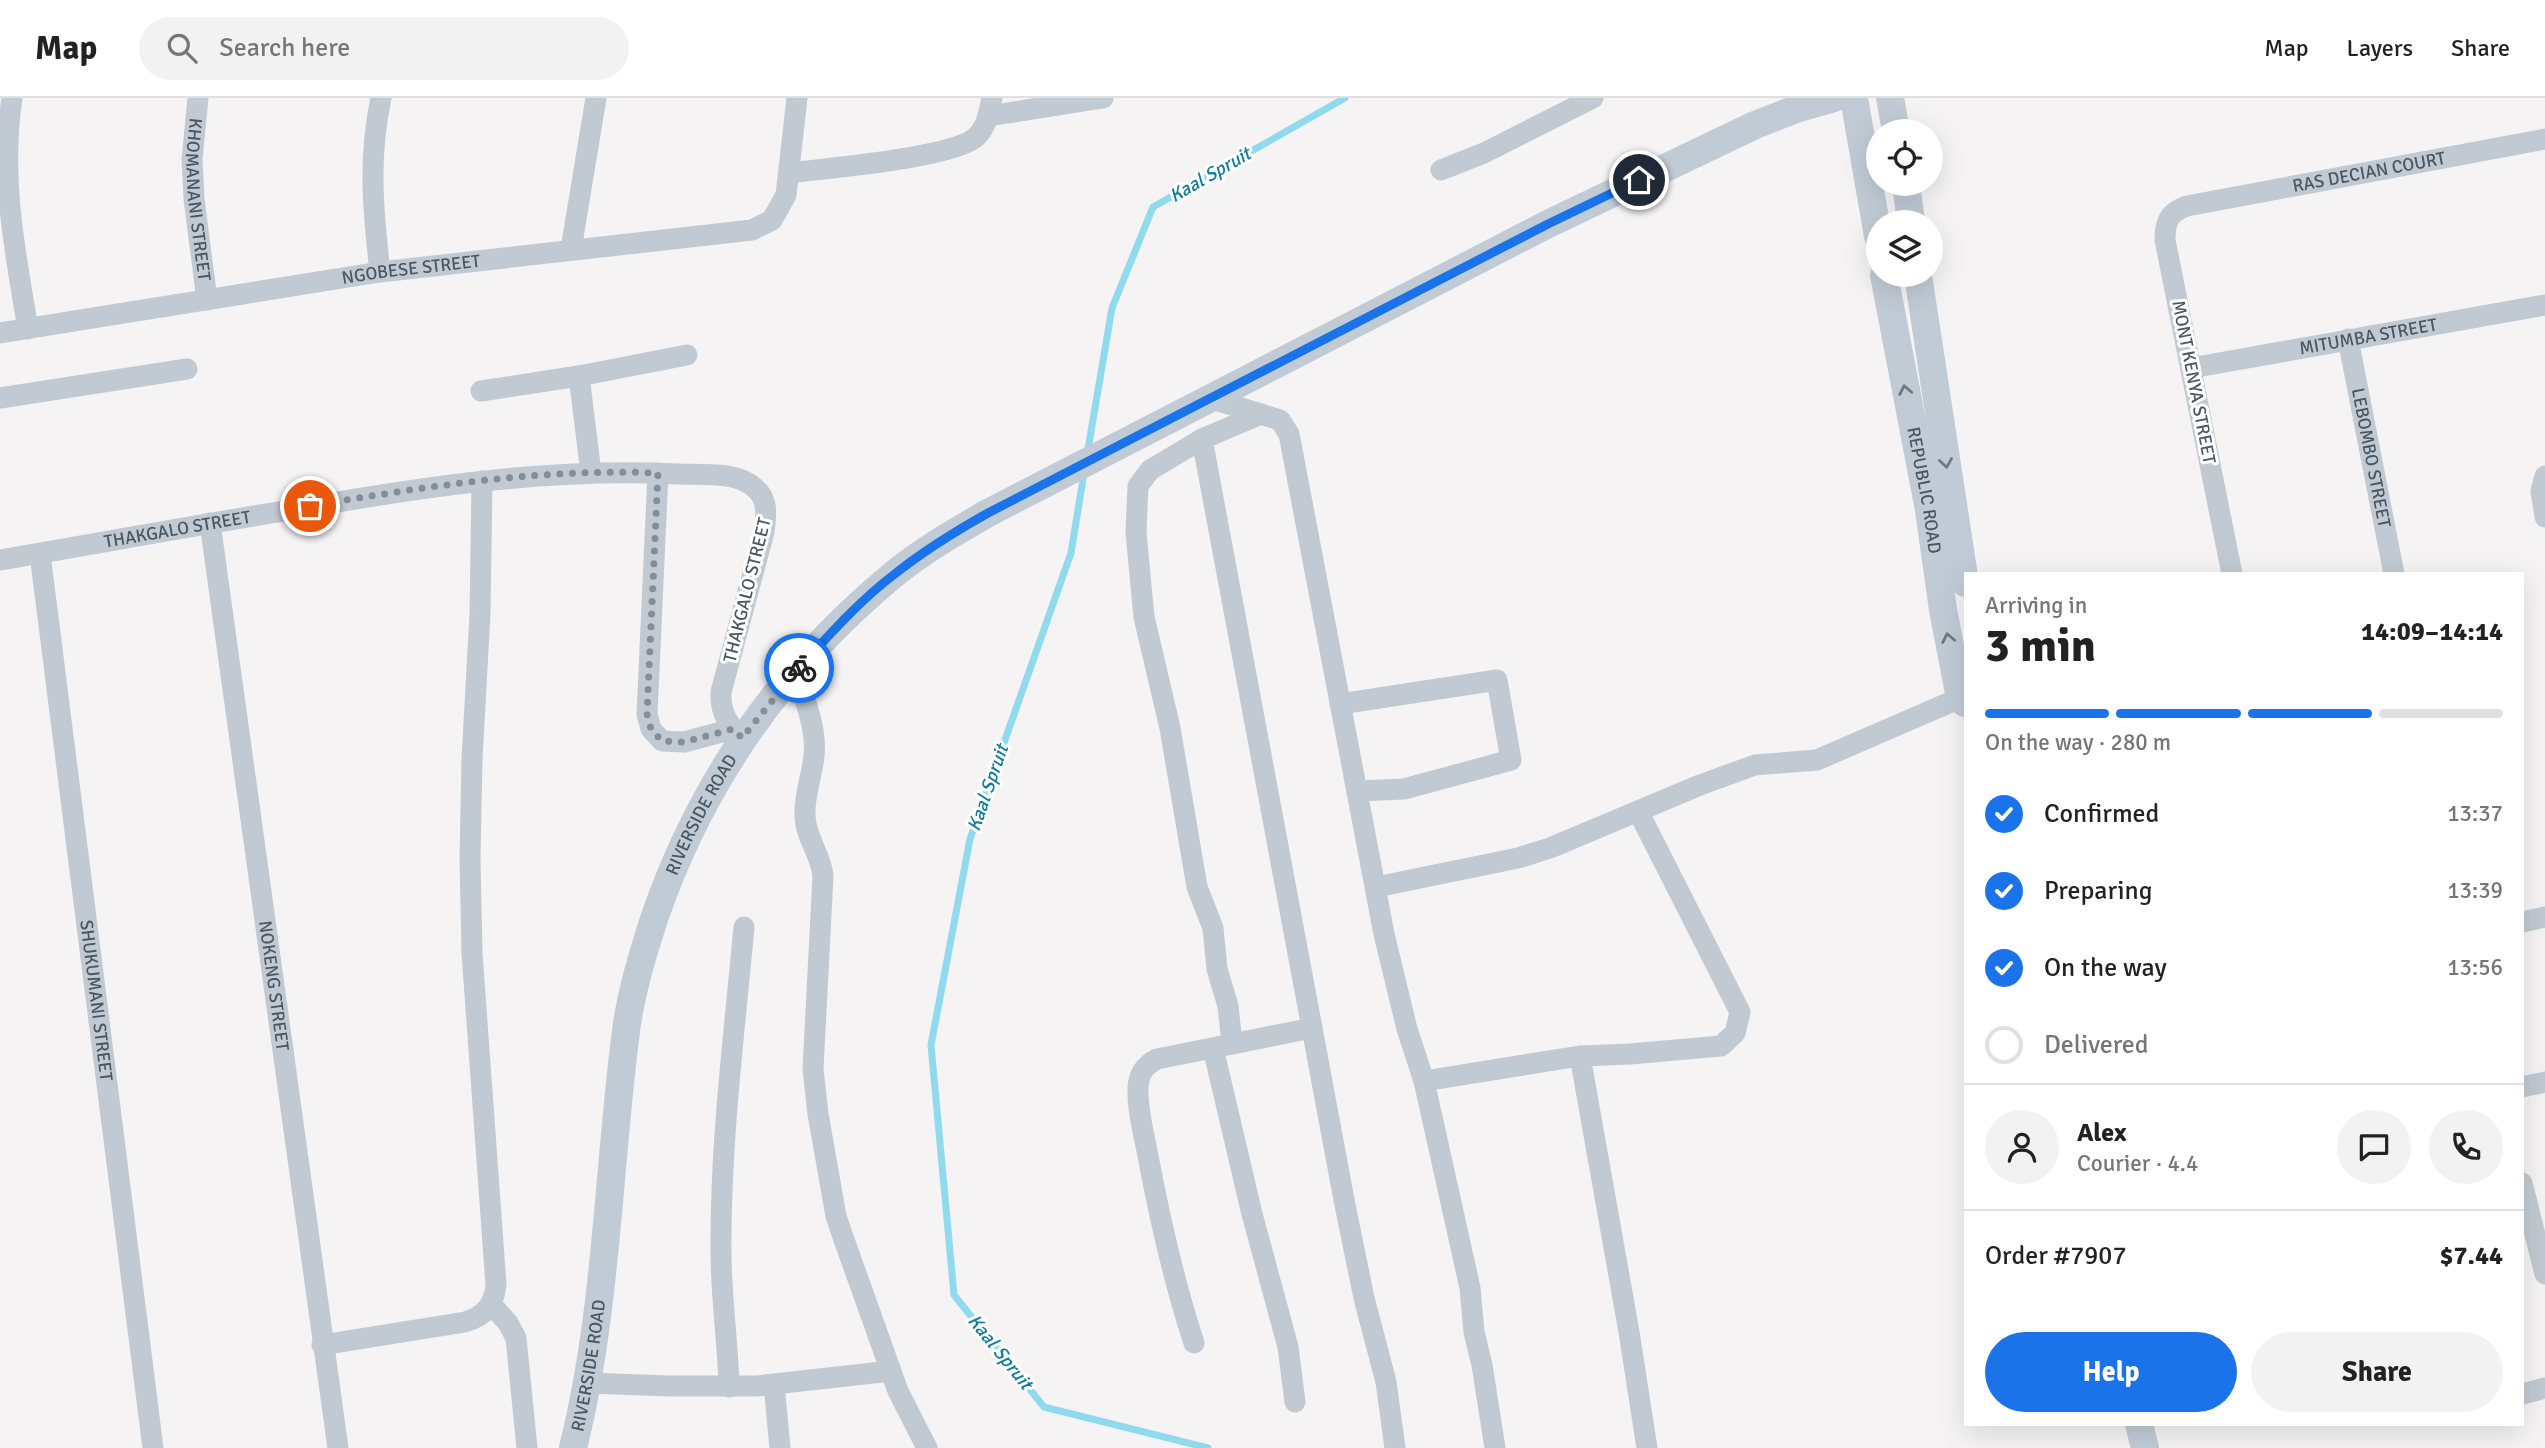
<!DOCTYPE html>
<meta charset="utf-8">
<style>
body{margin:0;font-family:Signika,sans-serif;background:#f2f2f2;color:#222;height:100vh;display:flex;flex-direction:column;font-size:26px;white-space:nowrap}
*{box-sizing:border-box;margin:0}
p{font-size:23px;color:#767676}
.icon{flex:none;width:38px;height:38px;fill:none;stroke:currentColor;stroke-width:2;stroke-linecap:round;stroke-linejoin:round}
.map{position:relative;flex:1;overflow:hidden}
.sheet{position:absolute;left:1964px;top:474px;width:560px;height:854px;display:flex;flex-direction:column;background:#fff;border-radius:0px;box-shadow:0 7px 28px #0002}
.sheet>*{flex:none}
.controls{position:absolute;left:1866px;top:21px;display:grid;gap:14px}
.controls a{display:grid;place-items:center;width:77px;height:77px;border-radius:50%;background:#fff;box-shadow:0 7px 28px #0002;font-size:35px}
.pin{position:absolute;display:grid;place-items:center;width:60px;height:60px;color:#fff;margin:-30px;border:4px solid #fff;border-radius:50%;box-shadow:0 2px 7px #0007}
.courier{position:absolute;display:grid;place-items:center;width:70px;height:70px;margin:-35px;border:5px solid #1a73e8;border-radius:50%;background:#fff;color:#222;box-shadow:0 2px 9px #0007}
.overview em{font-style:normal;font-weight:800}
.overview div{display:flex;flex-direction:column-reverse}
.overview{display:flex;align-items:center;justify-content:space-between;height:119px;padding:0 21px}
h1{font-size:46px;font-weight:800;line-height:52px}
.bar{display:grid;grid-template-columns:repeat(4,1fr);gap:10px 7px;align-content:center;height:84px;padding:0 21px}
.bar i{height:9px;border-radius:5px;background:#e0e0e0}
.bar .current{background:#1a73e8}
.bar p{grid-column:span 4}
.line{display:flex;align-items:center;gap:18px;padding:0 21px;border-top:2px solid #e0e0e0}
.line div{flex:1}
.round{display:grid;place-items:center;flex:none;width:74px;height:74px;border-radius:37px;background:#f2f2f2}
ol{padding:0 21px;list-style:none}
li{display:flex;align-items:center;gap:21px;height:77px}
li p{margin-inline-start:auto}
li .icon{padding:7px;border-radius:50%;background:#1a73e8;color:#fff;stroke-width:4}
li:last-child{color:#767676}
li i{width:38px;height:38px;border:4px solid #e0e0e0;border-radius:50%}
.action{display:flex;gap:14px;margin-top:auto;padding:14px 21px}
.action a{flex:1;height:80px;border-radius:42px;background:#1a73e8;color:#fff;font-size:28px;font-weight:800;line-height:80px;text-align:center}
.action a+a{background:#f2f2f2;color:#222}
header{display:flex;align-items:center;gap:42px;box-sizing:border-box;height:98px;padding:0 35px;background:#fff;border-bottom:2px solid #e0e0e0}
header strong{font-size:33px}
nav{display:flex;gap:38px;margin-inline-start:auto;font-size:24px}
.search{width:490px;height:63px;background:#f2f2f2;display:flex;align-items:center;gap:18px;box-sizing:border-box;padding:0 24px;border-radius:38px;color:#767676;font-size:26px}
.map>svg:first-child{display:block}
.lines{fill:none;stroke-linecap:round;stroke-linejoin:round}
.stream{stroke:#90daee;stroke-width:7}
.street{stroke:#c1cad2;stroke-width:21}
.secondary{stroke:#c1cbd6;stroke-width:28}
.oneway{stroke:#6e7984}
.done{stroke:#868d94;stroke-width:7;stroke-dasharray:0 12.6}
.route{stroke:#1a73e8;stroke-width:9}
.labels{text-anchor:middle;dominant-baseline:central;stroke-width:6;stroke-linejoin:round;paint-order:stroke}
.street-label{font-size:18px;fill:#4a5661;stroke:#fff}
.water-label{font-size:19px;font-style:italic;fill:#0c7c9b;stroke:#fff}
</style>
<header>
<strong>Map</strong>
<div class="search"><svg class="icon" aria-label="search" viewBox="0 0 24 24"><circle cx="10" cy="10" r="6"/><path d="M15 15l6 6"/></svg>Search here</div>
<nav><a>Map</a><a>Layers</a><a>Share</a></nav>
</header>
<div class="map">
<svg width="2545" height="1350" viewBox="0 0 2545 1350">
<rect width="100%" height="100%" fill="#f5f3f3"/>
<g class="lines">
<g class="stream">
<polyline points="1087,357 1112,210 1153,109 1345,0"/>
<polyline points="1084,375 1071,455 970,741 931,947 954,1197 1044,1309 1208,1350"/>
</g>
<g class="street">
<path d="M 12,0 C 0,80 15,153 28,231"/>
<path id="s1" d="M 198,0 L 192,61 L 194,101 L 207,202"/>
<polyline points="988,18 1103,0"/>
<polyline points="1441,72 1484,55 1593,0"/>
<path d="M 790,75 C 826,70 953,60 976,39 C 987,29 989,14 992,0"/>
<polyline points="571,151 596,0"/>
<path d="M 380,174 C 373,112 368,61 381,0"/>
<path id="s2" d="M 0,235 L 380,174 L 752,132 L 772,122 L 786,97 L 797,0"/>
<path id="s3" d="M 2348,241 L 2394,476"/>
<path id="s4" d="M 2191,270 L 2545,207"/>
<polyline points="481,293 579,278"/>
<polyline points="0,300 187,271"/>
<polyline points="1209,300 1280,322 1289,336 1384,836 1407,931 1424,983 1470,1190 1474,1234 1482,1267 1495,1350"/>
<polyline points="1202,341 1345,1107 1364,1200 1386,1284 1395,1350"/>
<polyline points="591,375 579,278 687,257"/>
<polyline points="658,375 647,616 651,631 662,643 684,644 733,631"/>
<polyline points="2545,378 2541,393 2545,419"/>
<path id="s5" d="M 210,425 L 338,1350"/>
<path id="s6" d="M 40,456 L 153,1350"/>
<path id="s7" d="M 0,462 C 105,444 209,425 314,408 C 435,387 555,370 678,376 C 702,377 736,373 755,390 C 769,402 766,418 764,434 L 721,594 C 720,615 728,626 742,640"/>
<path id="s8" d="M 2232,476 L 2165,142 C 2165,124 2169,114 2187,108 L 2545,41"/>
<path d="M 796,574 C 804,601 817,629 814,658 C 812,678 804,697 805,717 C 805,739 821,756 823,778 L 813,971 L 818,1016 L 836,1118 L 842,1136 L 898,1293 L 927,1350"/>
<polyline points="1340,606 1497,582 1511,662 1404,691 1357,693"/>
<polyline points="1638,713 1740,914 1735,935 1721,948 1630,956 1580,958 1629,1234 1647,1350"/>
<polyline points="1376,789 1518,760 1550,750 1700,687 1755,667 1817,662 1960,600"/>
<polyline points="2522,824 2545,819"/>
<polyline points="1232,946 1228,908 1217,871 1213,830 1197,789 1170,630 1144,519 1136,435 1137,409 1138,388 1150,372 1202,341 1261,316"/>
<polyline points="1213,950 1252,1116 1288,1249 1295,1304"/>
<polyline points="1424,983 1580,958"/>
<polyline points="2522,989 2545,984"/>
<polyline points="2522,1085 2545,1176"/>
<polyline points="491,1206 508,1225 516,1240 527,1350"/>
<path d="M 1194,1245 C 1174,1184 1160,1122 1148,1058 C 1144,1036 1137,1012 1138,989 C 1139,975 1145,967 1157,961 L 1312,930"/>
<path d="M 322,1247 L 465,1224 C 485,1218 494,1207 496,1187 L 472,855 L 470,760 L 472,661 L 480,516 L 482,383"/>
<polyline points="588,1285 669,1288 757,1288 891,1273"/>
<polyline points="774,1287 780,1350"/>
<path d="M 729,1289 C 728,1244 721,1200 721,1155 C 720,1047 734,938 744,829"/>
<polyline points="2522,1296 2545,1290"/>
</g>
<g class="secondary">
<polyline points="1854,0 1878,138"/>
<polyline points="1890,0 1896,33"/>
<polyline points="1906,86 1911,124"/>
<path id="s9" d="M 1884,177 L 1929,412 L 1943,512 L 1960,600 L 1965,605"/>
<polyline points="1918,177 1965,485"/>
<polyline points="2139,1326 2145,1350"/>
<path id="s10" d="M 573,1350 C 607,1214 608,1071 626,933 C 631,894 643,855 655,818 C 702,683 783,568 893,477 C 922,453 955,434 988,415 L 1548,126 L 1755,27 L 1799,10 L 1834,0"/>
</g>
</g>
<defs><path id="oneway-chevron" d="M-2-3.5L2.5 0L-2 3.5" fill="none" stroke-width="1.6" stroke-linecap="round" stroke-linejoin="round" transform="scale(1.75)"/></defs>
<g class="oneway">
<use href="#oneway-chevron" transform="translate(1905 292) rotate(-101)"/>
<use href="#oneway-chevron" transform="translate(1946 365) rotate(81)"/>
<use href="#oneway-chevron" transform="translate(1948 540) rotate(-101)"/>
</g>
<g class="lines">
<path class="done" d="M 310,408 C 424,389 541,370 658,375 L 647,616 L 651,631 L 662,643 L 684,644 L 733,631 L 742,640 L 799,570"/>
<path class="route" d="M 799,570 C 829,537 860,502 896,475 C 925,452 956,433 988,415 L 1548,126 L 1639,82"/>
</g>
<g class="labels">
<g class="street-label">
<text stroke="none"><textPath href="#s8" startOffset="570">RAS DECIAN COURT</textPath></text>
<text stroke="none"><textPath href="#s1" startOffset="102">KHOMANANI STREET</textPath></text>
<text stroke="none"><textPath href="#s2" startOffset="416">NGOBESE STREET</textPath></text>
<text stroke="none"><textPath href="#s4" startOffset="180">MITUMBA STREET</textPath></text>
<text transform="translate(2194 284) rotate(79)">MONT KENYA STREET</text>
<text stroke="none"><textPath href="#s3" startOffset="121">LEBOMBO STREET</textPath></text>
<text stroke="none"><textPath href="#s9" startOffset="219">REPUBLIC ROAD</textPath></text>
<text stroke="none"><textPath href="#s7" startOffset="180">THAKGALO STREET</textPath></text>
<text transform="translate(747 492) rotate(-76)">THAKGALO STREET</text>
<text stroke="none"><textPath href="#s10" startOffset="651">RIVERSIDE ROAD</textPath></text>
<text stroke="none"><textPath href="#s5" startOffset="467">NOKENG STREET</textPath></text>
<text stroke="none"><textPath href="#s6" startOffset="450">SHUKUMANI STREET</textPath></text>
<text stroke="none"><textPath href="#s10" startOffset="84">RIVERSIDE ROAD</textPath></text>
</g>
<g class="water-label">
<text transform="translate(1210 77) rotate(-30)">Kaal Spruit</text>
<text transform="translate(988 690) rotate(-71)">Kaal Spruit</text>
<text transform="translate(1000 1254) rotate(51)">Kaal Spruit</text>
</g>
</g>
</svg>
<div class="controls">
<a><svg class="icon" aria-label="locate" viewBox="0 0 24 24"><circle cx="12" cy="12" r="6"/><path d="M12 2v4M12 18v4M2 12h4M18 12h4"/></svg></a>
<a><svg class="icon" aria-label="layers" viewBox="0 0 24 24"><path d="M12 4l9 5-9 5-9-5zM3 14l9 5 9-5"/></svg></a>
</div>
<div class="pin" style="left:310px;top:408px;background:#ea580c"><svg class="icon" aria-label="bag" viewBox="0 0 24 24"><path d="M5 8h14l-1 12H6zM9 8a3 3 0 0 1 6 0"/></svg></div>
<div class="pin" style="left:1639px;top:82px;background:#1f2937"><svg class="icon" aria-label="home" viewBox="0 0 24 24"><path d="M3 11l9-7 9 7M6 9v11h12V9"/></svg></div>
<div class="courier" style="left:799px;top:570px"><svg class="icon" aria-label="bike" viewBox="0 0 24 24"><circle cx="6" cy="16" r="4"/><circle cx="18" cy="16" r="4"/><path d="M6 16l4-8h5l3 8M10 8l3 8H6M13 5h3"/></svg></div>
<section class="sheet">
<div class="overview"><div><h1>3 min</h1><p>Arriving in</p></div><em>14:09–14:14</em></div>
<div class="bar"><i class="current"></i><i class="current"></i><i class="current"></i><i></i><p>On the way · 280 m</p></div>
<ol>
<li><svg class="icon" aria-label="check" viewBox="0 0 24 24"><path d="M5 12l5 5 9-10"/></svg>Confirmed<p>13:37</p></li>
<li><svg class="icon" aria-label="check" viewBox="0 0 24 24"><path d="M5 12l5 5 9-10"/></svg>Preparing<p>13:39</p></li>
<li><svg class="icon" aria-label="check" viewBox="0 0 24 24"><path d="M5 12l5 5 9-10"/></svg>On the way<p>13:56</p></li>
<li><i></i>Delivered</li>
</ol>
<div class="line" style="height:126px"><a class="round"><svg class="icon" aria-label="person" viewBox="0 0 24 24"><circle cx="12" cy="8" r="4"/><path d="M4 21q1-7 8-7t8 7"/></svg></a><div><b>Alex</b><p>Courier · 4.4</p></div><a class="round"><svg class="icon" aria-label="chat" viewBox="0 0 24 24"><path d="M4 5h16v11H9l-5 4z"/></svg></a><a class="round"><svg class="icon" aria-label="phone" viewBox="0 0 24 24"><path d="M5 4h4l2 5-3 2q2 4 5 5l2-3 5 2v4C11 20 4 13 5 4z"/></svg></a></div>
<div class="line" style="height:91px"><div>Order #7907</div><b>$7.44</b></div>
<div class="action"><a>Help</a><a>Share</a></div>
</section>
</div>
